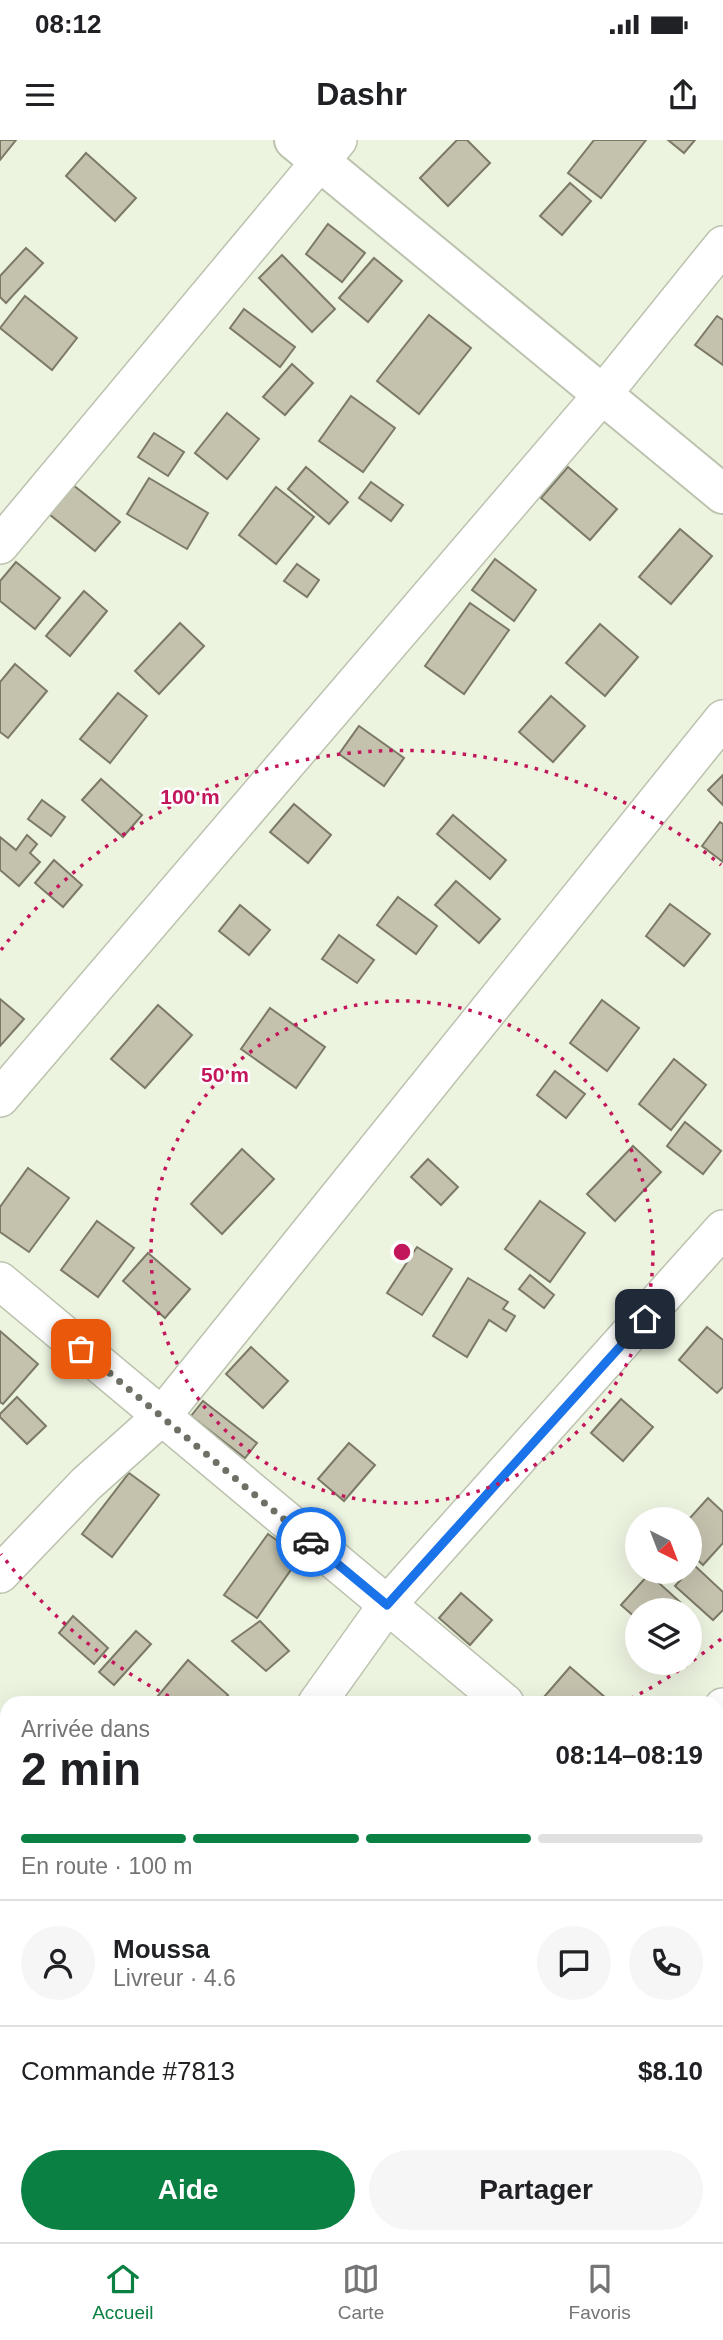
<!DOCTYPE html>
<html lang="fr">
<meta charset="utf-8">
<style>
body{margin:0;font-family:Arial,sans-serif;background:#f6f6f6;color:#202124;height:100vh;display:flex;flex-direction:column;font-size:26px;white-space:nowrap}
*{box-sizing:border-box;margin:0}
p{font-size:23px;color:#757577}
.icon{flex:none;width:38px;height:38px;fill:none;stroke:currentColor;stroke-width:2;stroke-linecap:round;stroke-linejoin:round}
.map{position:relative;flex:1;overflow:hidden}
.drawer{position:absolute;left:0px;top:1556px;width:724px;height:548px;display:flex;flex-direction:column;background:#fff;border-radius:21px 21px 0 0;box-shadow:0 7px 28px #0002}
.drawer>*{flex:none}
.needle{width:46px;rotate:138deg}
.controls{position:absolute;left:625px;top:1367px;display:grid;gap:14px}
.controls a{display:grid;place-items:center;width:77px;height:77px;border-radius:50%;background:#fff;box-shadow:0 7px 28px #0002;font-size:35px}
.pin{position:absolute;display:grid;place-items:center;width:60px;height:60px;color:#fff;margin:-30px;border-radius:14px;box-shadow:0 4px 10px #0006}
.courier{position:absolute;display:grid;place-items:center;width:70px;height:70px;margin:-35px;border:5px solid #1a73e8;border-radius:50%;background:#fff;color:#222;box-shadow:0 2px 9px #0007}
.head em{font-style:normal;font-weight:800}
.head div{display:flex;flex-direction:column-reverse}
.head{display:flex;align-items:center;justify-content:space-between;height:119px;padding:0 21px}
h1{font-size:46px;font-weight:800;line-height:52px}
.bar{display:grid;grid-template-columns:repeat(4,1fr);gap:10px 7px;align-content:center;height:84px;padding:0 21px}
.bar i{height:9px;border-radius:5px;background:#e0e0e0}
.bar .current{background:#0b8043}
.bar p{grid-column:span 4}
.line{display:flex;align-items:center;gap:18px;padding:0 21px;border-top:2px solid #e0e0e0}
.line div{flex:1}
.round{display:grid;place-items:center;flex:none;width:74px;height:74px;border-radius:37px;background:#f6f6f6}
.button{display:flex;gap:14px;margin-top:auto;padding:14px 21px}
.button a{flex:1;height:80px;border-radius:42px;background:#0b8043;color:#fff;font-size:28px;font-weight:800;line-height:80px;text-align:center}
.button a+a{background:#f6f6f6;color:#202124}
.status{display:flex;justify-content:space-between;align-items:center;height:49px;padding:0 35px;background:#fff;direction:ltr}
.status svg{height:19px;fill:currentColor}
header{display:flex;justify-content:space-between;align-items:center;height:91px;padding:0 21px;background:#fff;font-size:32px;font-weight:800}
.menu{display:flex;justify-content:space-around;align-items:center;height:98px;border-top:2px solid #e0e0e0;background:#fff;font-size:19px;color:#757577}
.menu a{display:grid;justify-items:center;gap:4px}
.menu .current{color:#0b8043}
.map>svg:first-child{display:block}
.building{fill:#c4c2ad;stroke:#7c7a67;stroke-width:2}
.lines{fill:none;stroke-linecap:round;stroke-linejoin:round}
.minor-casing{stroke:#bbc3af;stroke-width:40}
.tertiary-casing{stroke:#bbc3af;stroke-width:42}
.minor{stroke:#fff;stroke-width:37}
.tertiary{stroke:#fff;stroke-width:38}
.done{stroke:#6d7165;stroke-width:7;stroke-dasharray:0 12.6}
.route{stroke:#1a73e8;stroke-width:9}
.ring{fill:none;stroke:#c2185b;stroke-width:3.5;stroke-dasharray:3.5 7}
.centre{fill:#c2185b;stroke:#fff;stroke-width:3.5}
.ring-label{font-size:21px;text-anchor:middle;font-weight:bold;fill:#c2185b;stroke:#fff;stroke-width:5;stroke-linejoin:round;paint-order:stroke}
</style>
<div class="status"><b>08:12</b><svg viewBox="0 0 49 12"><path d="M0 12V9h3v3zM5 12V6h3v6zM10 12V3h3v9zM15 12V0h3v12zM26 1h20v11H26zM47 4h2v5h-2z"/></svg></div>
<header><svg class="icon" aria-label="menu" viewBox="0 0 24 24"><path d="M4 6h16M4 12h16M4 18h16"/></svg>Dashr<svg class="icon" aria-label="share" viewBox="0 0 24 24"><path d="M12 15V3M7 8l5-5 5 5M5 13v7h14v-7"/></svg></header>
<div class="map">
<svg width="723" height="2102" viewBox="0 0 723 2102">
<rect width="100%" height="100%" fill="#ecf3df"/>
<g class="building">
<polygon points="0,0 16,0 0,20"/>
<polygon points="457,0 467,0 490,23 448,66 420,38"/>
<polygon points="594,0 646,0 601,58 568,33"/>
<polygon points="668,0 695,0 684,13"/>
<polygon points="86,13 136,58 115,81 66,36"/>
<polygon points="570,43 591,61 562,95 540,76"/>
<polygon points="328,84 365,113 342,142 306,114"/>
<polygon points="26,108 43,123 6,163 0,157 0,136"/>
<polygon points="282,115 335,169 312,192 259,138"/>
<polygon points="374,118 402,141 368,182 339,158"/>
<polygon points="25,156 77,198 52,230 0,188"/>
<polygon points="244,169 295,207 280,227 230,188"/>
<polygon points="429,175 471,208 419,274 377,241"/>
<polygon points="717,176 723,180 723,225 695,205"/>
<polygon points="292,224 313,243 285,275 263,257"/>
<polygon points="351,256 395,288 363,332 319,301"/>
<polygon points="227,273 259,299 227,339 195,313"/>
<polygon points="154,293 184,312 168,336 138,317"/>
<polygon points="306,327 348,362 329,384 288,349"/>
<polygon points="568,327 617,369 590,400 541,358"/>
<polygon points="149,338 208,373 187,409 127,374"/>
<polygon points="371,342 403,365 391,381 359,358"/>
<polygon points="73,345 120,382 95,411 49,374"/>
<polygon points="276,347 314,377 276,424 239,395"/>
<polygon points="680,389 712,416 671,464 639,437"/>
<polygon points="495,419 536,450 514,481 472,450"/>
<polygon points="16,422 60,458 35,489 0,461 0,441"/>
<polygon points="297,424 319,440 307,457 284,441"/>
<polygon points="84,451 107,471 70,516 46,496"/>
<polygon points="470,463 509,490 464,554 425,526"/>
<polygon points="180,483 204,506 159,554 135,531"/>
<polygon points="600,484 638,517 605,556 566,523"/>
<polygon points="15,524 47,551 8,598 0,592 0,542"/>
<polygon points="118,553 147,576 110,623 80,599"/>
<polygon points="551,556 585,586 553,622 519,592"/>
<polygon points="359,586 404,618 384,646 339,614"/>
<polygon points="723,635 723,665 708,650"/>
<polygon points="101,639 142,675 123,697 82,660"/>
<polygon points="42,660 65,677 51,696 28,679"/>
<polygon points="294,664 331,695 308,723 270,692"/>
<polygon points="453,675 506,720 490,739 437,694"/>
<polygon points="720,682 723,684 723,722 702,706"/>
<polygon points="27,695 37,704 30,713 40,722 19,746 0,730 0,697 16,710"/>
<polygon points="54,720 82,745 63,767 35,743"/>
<polygon points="456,741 500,779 479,803 435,765"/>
<polygon points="398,757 437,786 416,814 377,785"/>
<polygon points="670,764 710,794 684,826 646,796"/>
<polygon points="240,765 270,790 249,815 219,791"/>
<polygon points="339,795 374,820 357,843 322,819"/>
<polygon points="0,859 24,879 0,906"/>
<polygon points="602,860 639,888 607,931 570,903"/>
<polygon points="158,865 192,895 145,948 111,919"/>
<polygon points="270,868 325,907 296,948 241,909"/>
<polygon points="674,919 706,945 671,990 639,964"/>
<polygon points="555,931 585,954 566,978 537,955"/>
<polygon points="685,982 721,1011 703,1034 667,1006"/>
<polygon points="633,1006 661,1032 615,1081 587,1054"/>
<polygon points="242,1009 274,1039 222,1094 191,1064"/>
<polygon points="428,1019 458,1047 441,1065 411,1037"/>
<polygon points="28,1028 69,1058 29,1112 0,1092 0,1067"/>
<polygon points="540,1061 585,1093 550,1142 505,1109"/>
<polygon points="97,1081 134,1108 98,1157 61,1130"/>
<polygon points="417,1107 452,1129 422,1175 387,1153"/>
<polygon points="148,1113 190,1149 165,1178 123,1141"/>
<polygon points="530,1135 554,1155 544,1168 519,1149"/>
<polygon points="468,1138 508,1162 503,1169 515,1176 506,1191 489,1180 467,1217 433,1196"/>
<polygon points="707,1187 723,1200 723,1247 717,1253 679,1220"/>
<polygon points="0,1191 38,1224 3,1264 0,1262"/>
<polygon points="251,1207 288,1241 263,1268 226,1234"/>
<polygon points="17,1257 46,1286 27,1304 0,1277 0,1274"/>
<polygon points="621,1259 653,1287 623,1321 591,1293"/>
<polygon points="203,1261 257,1303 245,1318 191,1276"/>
<polygon points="349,1303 375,1325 344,1361 318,1339"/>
<polygon points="129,1333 159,1355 112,1417 82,1394"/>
<polygon points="708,1358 723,1372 723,1403 703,1425 690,1413 689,1379"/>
<polygon points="268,1394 300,1417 257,1478 224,1455"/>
<polygon points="694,1425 723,1452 723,1470 713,1480 675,1446"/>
<polygon points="649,1434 680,1462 672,1470 637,1470 637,1479 621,1465"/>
<polygon points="461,1453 492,1480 470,1505 439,1478"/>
<polygon points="73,1476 108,1508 94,1524 59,1493"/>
<polygon points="260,1481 289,1511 266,1531 232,1501"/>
<polygon points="136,1491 151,1504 114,1545 99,1532"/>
<polygon points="188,1520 228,1555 221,1563 152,1563"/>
<polygon points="570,1527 607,1559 604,1563 550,1563 544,1557"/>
<polygon points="7,1751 7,1792 4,1795 0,1790 0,1757"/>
<polygon points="723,1835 723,1869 718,1873 718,1839"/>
<polygon points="0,2013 7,2018 5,2069 0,2065"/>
<polygon points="339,2096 393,2096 397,2102 337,2102 335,2099"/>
<polygon points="640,2096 678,2096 680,2102 643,2102"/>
</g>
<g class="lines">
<defs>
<g id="minor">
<polyline points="0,405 338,0"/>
<polyline points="0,958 602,255 723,105"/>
<polyline points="0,1141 505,1563"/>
<polyline points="0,1434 86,1344 161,1277 723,579"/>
<polyline points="317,1563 387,1465 723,1089"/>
<polyline points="718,1574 723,1567"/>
<polyline points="718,1751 723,1756"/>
<polyline points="0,1963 7,1954"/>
<polyline points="718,2000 723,1996"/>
<polyline points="572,2102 579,2096"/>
</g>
<polyline id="tertiary" points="294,0 723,354"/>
</defs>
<use href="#minor" class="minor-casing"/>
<use href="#tertiary" class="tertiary-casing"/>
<use href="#minor" class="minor"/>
<use href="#tertiary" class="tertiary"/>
</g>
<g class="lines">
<polyline class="done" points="81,1209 311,1402"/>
<polyline class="route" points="311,1402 387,1465 645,1179"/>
</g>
<g class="ring">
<circle cx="402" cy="1112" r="251"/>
<path d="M721 1499A502 502 0 0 1 626 1561M178 1561A502 502 0 0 1 1 1414M1 810A502 502 0 0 1 721 725"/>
</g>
<circle cx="402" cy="1112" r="10" class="centre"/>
<g class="ring-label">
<text x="190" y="664">100 m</text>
<text x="225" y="942">50 m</text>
</g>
</svg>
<div class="controls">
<a><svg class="needle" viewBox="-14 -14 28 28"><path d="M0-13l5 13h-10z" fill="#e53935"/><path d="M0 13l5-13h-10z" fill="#757577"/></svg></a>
<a><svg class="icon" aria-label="layers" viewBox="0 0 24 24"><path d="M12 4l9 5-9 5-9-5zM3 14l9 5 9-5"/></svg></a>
</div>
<div class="pin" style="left:81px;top:1209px;background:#ea580c"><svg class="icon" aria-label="bag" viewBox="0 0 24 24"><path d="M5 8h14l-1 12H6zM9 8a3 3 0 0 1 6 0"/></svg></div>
<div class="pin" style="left:645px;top:1179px;background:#1f2937"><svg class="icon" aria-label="home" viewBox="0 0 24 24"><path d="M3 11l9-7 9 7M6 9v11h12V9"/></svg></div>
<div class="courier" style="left:311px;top:1402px"><svg class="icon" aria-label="car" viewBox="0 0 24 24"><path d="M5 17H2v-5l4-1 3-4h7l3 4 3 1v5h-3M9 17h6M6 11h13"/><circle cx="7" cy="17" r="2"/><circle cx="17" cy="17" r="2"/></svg></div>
<section class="drawer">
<div class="head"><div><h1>2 min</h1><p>Arrivée dans</p></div><em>08:14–08:19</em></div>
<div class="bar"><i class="current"></i><i class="current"></i><i class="current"></i><i></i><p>En route · 100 m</p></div>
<div class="line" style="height:126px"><a class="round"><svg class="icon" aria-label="person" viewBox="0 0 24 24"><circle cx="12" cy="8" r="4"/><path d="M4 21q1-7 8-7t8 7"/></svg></a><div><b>Moussa</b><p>Livreur · 4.6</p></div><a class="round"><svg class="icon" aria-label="chat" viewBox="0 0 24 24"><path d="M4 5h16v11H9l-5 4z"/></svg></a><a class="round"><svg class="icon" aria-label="phone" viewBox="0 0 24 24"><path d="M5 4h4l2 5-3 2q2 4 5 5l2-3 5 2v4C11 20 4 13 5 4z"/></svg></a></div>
<div class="line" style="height:91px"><div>Commande #7813</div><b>$8.10</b></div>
<div class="button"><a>Aide</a><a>Partager</a></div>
</section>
</div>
<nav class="menu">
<a class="current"><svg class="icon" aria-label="home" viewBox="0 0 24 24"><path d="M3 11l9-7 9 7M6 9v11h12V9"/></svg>Accueil</a>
<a><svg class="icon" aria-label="map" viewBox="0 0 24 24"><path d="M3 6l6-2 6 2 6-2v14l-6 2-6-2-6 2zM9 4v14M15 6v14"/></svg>Carte</a>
<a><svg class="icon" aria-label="saved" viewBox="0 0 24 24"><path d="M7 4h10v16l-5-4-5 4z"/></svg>Favoris</a>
</nav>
